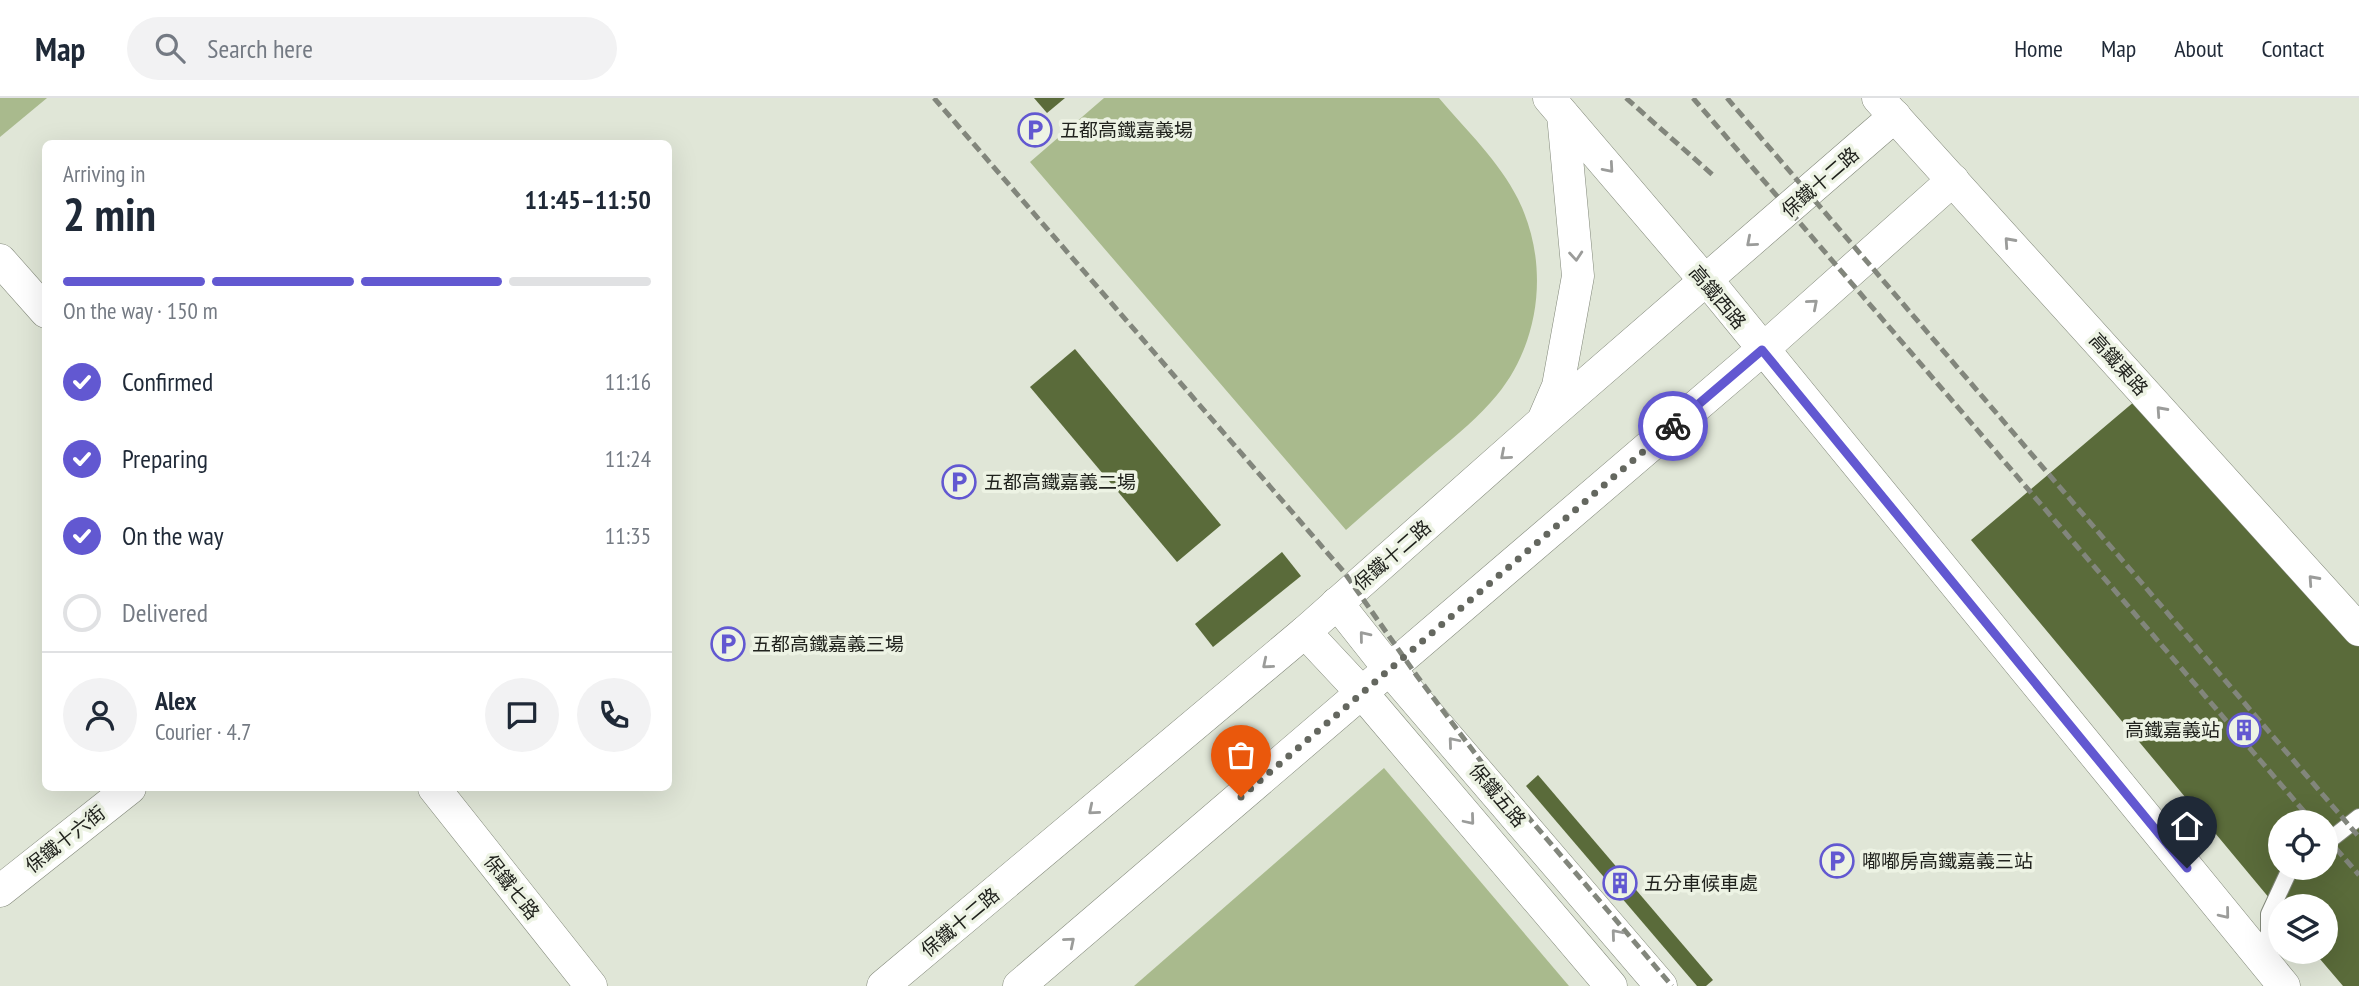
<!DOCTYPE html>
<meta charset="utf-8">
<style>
body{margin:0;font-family:"PT Sans Narrow","Noto Sans TC",sans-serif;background:#f2f2f3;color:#1f2937;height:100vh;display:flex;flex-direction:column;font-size:26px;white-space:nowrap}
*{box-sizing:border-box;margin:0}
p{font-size:23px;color:#747a83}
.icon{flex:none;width:38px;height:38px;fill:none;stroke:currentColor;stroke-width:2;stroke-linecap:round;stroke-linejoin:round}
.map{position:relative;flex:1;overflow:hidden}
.details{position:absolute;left:42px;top:42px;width:630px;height:651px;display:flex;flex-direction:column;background:#fff;border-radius:10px;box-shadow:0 7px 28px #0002}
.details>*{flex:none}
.tools{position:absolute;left:2268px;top:712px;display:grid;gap:14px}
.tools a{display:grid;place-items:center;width:70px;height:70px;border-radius:50%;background:#fff;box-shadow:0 7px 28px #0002;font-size:35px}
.pin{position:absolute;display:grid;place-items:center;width:60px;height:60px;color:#fff;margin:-72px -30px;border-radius:50% 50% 50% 0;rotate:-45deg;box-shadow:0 0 7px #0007}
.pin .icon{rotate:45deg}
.courier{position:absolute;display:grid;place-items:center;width:70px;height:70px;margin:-35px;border:5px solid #6258d1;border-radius:50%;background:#fff;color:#222;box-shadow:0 2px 9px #0007}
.head em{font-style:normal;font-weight:600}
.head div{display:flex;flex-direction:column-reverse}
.head{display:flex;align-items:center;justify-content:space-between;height:119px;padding:0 21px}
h1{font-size:46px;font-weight:600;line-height:52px}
.bar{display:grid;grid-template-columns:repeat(4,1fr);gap:10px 7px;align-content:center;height:84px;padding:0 21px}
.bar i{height:9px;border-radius:5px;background:#e0e1e3}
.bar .active{background:#6258d1}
.bar p{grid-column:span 4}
.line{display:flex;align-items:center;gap:18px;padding:0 21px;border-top:2px solid #e0e1e3}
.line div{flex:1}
.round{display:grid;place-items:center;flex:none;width:74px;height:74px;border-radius:37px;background:#f2f2f3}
ol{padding:0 21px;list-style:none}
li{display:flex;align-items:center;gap:21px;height:77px}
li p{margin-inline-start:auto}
li .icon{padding:7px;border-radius:50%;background:#6258d1;color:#fff;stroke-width:4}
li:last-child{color:#747a83}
li i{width:38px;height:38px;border:4px solid #e0e1e3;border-radius:50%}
header{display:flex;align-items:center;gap:42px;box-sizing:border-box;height:98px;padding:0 35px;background:#fff;border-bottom:2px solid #e0e1e3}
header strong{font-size:33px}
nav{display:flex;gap:38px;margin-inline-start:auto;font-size:24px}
.search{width:490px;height:63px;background:#f2f2f3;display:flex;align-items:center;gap:18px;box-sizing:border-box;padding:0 24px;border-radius:38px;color:#747a83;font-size:26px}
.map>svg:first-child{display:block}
.green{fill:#a9ba8d}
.building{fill:#5a6b3a;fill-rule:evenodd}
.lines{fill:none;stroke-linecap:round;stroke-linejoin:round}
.lane-casing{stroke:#82887a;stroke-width:18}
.street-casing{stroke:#82887a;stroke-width:33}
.lane{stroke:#fff;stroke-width:16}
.street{stroke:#fff;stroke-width:32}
.rail{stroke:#82867c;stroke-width:5;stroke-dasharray:10 5;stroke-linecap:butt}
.oneway{stroke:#9b9c9a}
.done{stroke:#64675f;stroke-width:7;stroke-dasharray:0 12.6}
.route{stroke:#6258d1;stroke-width:9}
.labels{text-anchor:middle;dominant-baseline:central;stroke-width:7;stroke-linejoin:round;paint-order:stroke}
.poi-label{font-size:19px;fill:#21231e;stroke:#edf3e4;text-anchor:start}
.street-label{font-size:19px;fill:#21231e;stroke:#edf3e4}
</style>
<header>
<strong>Map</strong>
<div class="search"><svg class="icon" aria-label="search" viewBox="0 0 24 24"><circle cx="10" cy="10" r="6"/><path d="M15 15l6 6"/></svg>Search here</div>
<nav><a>Home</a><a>Map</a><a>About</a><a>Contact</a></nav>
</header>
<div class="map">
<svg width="2359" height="888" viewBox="0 0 2359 888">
<rect width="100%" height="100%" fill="#e0e6d7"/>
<g class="green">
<polygon points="0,0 47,0 0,39"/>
<path d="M 1104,0 L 1439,0 C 1466,32 1499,63 1518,101 C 1549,163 1542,242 1497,297 C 1479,319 1457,337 1435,355 C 1405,381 1375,406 1346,432 L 1030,64 Z"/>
<polygon points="1384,670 1569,888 1134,888"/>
</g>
<g class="building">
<polygon points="1034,0 1065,0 1047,15"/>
<polygon points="1075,251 1221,427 1177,464 1030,289"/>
<path d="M 2148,292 L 2359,539 L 2359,888 L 2343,888 L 2314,854 L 2326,854 L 2326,808 L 2280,808 L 2280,813 L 1971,442 ZM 2280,724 L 2326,724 L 2326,770 L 2280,770 Z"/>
<polygon points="1282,454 1301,478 1213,549 1195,526"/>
<polygon points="1538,677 1713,882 1706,888 1697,888 1526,688"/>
</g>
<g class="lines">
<defs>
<g id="lane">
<polyline points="2326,745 2359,719"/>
<polyline points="2269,866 2269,816 2289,773 2293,770"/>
</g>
<g id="street">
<polyline points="1549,0 1701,178 1707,182 2284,888"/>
<polyline points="1878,0 2359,532"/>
<polyline points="0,162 46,214"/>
<polyline points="1545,318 1558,288 1578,178 1563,17"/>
<polyline points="1337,505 1390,572 1661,888"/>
<polyline points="1305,534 1362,595 1611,888"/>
<polyline points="434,690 591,888"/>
<polyline points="0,793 130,690"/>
<polyline points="883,888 1305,534 1542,324 1895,18"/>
<polyline points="1019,888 1762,252 1953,82"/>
</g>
</defs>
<use href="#lane" class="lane-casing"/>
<use href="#street" class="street-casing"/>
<use href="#lane" class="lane"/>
<use href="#street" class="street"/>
<g class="rail">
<polyline points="934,0 1344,474 1417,578 1483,666 1672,888"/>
<polyline points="1626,0 1714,78"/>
<polyline points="1693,0 2313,724"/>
<polyline points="1727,0 2359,739"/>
<polyline points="2326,739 2359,777"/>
</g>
</g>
<defs><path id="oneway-chevron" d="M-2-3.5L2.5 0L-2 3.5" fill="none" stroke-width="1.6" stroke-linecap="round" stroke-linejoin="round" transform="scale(1.75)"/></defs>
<g class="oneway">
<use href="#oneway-chevron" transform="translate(1609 70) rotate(49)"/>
<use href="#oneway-chevron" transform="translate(1751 144) rotate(139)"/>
<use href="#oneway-chevron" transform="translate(2009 144) rotate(-132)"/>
<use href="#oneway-chevron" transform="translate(1576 158) rotate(85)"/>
<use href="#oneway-chevron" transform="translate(1813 206) rotate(-41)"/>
<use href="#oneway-chevron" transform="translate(2161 313) rotate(-132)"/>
<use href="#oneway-chevron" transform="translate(1505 357) rotate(139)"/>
<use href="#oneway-chevron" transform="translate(2313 482) rotate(-132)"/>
<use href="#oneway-chevron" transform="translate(1364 538) rotate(-129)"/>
<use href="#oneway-chevron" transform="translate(1267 566) rotate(140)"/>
<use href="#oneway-chevron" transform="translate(1453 644) rotate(-130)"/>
<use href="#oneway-chevron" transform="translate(1093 712) rotate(140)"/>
<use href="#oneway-chevron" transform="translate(1470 722) rotate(50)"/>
<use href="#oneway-chevron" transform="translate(2225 816) rotate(51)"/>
<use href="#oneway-chevron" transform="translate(1616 836) rotate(-130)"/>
<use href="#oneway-chevron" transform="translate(1070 844) rotate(-40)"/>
</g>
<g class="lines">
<polyline class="done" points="1241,699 1673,328"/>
<polyline class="route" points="1673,328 1762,252 2187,770"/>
</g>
<defs>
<symbol id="parking-ring" viewBox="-11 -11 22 22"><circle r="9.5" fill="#edf3e4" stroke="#6258d1" stroke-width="1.5"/><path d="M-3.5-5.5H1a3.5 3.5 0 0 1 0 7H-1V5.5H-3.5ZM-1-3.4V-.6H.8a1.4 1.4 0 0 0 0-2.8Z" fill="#6258d1"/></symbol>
<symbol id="building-ring" viewBox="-11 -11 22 22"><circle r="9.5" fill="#edf3e4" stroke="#6258d1" stroke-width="1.5"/><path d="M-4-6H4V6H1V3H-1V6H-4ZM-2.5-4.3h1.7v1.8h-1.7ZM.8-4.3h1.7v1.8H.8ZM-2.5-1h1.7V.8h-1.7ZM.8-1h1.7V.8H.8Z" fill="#6258d1"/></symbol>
</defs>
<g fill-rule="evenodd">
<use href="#parking-ring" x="1016" y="13" width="38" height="38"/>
<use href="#parking-ring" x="940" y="365" width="38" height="38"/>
<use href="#parking-ring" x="709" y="527" width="38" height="38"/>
<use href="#building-ring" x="2225" y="613" width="38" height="38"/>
<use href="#parking-ring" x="1818" y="744" width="38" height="38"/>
<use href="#building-ring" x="1601" y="766" width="38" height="38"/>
</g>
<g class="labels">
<g class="poi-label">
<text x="1060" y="32">五都高鐵嘉義場</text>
<text x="984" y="384">五都高鐵嘉義二場</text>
<text x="752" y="546">五都高鐵嘉義三場</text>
<text x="2220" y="632" text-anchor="end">高鐵嘉義站</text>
<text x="1862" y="763">嘟嘟房高鐵嘉義三站</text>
<text x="1644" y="785">五分車候車處</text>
</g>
<g class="street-label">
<text transform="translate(1820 84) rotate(-41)">保鐵十二路</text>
<text transform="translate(1718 199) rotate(50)">高鐵西路</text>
<text transform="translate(2119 266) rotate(48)">高鐵東路</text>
<text transform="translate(1392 457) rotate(-41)">保鐵十二路</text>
<text transform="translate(1498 697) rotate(50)">保鐵五路</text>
<text transform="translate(65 741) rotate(-38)">保鐵十六街</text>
<text transform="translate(512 789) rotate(52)">保鐵七路</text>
<text transform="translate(960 824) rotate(-40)">保鐵十二路</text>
</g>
</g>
</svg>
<div class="tools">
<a><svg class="icon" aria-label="locate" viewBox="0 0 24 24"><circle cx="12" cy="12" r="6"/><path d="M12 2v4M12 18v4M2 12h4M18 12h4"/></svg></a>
<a><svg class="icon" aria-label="layers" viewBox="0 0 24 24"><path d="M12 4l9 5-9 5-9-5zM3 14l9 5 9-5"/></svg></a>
</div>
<div class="pin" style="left:1241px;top:699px;background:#ea580c"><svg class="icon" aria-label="bag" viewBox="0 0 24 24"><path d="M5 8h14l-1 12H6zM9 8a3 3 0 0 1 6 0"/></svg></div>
<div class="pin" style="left:2187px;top:770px;background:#1f2937"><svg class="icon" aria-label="home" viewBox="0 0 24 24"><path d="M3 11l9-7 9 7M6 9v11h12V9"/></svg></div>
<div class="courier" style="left:1673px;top:328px"><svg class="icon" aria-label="bike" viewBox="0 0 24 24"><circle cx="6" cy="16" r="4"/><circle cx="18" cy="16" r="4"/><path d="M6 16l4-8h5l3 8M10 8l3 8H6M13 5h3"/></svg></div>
<section class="details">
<div class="head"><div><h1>2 min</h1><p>Arriving in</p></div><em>11:45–11:50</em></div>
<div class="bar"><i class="active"></i><i class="active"></i><i class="active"></i><i></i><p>On the way · 150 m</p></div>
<ol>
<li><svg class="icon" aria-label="check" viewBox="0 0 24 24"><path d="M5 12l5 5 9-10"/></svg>Confirmed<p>11:16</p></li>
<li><svg class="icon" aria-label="check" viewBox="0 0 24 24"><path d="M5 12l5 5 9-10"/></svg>Preparing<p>11:24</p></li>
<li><svg class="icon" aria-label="check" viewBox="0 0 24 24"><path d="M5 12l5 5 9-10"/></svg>On the way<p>11:35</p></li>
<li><i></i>Delivered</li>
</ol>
<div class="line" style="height:126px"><a class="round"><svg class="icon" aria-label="person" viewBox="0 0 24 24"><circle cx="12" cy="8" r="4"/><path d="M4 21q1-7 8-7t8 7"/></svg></a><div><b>Alex</b><p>Courier · 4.7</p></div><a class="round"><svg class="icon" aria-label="chat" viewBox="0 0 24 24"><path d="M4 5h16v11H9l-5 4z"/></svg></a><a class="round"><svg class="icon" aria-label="phone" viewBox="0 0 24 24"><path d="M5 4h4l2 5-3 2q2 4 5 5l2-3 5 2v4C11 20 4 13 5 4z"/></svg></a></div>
</section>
</div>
